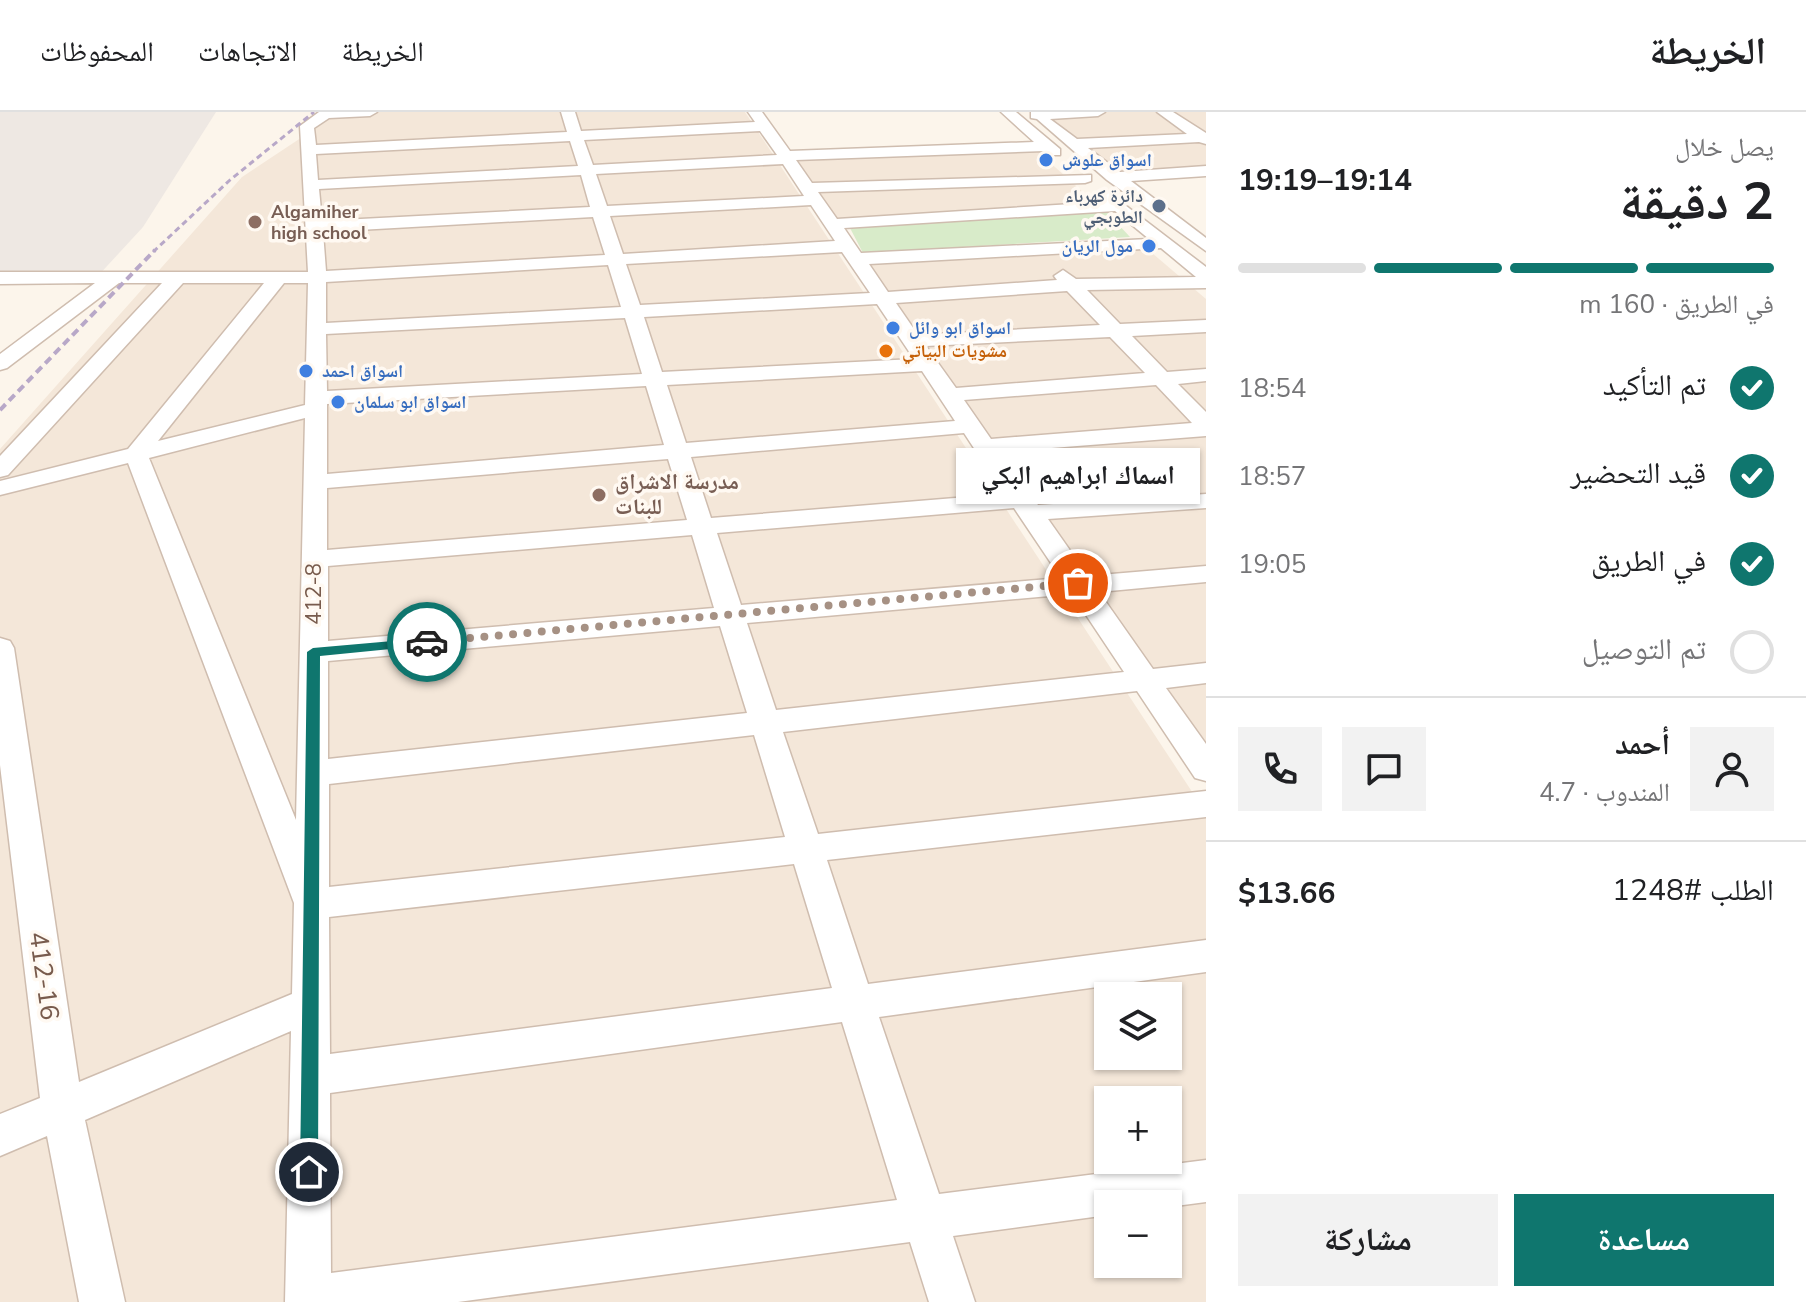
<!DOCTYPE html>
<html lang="ar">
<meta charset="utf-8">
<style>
body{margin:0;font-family:"Nunito Sans","Noto Naskh Arabic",sans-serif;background:#f2f2f2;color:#202124;direction:rtl;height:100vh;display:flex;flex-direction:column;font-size:30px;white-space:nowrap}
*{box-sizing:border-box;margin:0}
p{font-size:26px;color:#757577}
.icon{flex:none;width:44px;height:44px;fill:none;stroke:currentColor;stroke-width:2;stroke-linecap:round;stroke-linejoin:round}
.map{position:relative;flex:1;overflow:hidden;direction:ltr}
.panel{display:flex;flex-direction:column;background:#fff;width:600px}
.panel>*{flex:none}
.tools{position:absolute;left:1094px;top:870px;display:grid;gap:16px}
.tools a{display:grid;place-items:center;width:88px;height:88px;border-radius:0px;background:#fff;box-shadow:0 2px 6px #0004;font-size:40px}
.pin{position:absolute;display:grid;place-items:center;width:68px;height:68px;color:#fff;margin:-34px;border:4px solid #fff;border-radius:50%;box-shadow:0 2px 8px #0007}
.courier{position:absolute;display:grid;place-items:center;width:80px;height:80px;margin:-40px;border:6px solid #0f766e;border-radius:50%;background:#fff;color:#222;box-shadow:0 2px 10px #0007}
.bubble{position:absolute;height:56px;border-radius:0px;background:#fff;box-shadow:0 2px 6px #0004;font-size:26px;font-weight:700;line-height:56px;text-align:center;direction:rtl}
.head em{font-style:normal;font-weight:700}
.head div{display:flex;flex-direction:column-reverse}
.head{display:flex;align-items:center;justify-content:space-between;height:136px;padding:0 32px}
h1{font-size:52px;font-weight:700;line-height:60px}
.bar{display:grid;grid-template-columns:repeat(4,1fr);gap:12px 8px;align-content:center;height:96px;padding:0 32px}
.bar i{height:10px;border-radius:6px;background:#e0e0e0}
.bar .selected{background:#0f766e}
.bar p{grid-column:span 4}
.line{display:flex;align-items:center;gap:20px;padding:0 32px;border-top:2px solid #e0e0e0}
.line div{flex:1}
.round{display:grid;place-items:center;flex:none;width:84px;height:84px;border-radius:0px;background:#f2f2f2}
ol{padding:0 32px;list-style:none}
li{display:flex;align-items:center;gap:24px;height:88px}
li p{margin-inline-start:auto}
li .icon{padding:8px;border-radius:50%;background:#0f766e;color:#fff;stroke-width:4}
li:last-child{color:#757577}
li i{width:44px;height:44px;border:4px solid #e0e0e0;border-radius:50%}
.primary-button{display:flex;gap:16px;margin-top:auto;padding:16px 32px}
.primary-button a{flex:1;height:92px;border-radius:0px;background:#0f766e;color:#fff;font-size:32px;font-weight:700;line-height:92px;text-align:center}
.primary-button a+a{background:#f2f2f2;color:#202124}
header{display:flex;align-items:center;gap:48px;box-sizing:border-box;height:112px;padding:0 40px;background:#fff;border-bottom:2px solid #e0e0e0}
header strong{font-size:38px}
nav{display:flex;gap:44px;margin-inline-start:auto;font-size:28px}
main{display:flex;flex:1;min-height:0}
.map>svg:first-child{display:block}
.residential{fill:#f4e7d9;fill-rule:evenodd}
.industrial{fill:#eee8e3}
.green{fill:#d8ebc9}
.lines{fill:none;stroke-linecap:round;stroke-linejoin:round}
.minor-casing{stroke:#cfbdaf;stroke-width:3}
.minor{fill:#fff;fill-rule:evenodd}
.rail-far1{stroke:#b8a8c8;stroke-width:3;stroke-dasharray:6 4;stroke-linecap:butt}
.rail{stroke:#b8a8c8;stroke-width:4;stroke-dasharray:8 5;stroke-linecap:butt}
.route{fill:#0f766e}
.done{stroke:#a69184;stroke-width:8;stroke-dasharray:0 14.4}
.shop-dot{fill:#3f7fe0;stroke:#fff9f2;stroke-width:3}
.service-dot{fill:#5c6f8a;stroke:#fff9f2;stroke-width:3}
.education-dot{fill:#8d6e63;stroke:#fff9f2;stroke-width:3}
.food-dot{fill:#e8710a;stroke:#fff9f2;stroke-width:3}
.labels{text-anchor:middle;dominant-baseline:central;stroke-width:7;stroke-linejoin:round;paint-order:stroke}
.far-shop-label{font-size:18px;font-weight:bold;fill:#366cbe;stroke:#fff9f2;text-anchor:start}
.far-service-label{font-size:18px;font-weight:bold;fill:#4e5e75;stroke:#fff9f2;text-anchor:end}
.far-education-label{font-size:18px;font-weight:bold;fill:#785e54;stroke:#fff9f2;text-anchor:start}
.far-food-label{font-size:18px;font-weight:bold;fill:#c56008;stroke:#fff9f2;text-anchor:start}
.education-label{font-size:22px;font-weight:bold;fill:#785e54;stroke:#fff9f2;text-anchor:start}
.street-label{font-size:22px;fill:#785b4d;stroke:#fff9f2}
.near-street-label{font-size:26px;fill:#785b4d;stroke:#fff9f2}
</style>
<header>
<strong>الخريطة</strong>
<nav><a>الخريطة</a><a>الاتجاهات</a><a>المحفوظات</a></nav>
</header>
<main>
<section class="panel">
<div class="head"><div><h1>2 دقيقة</h1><p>يصل خلال</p></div><em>19:14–19:19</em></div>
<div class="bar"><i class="selected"></i><i class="selected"></i><i class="selected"></i><i></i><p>في الطريق · 160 m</p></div>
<ol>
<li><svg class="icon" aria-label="check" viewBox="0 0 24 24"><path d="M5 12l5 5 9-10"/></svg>تم التأكيد<p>18:54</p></li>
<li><svg class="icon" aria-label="check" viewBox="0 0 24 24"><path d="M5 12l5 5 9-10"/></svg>قيد التحضير<p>18:57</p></li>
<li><svg class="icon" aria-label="check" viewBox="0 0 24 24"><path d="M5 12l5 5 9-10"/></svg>في الطريق<p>19:05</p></li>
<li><i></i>تم التوصيل</li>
</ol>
<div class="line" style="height:144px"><a class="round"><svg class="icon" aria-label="person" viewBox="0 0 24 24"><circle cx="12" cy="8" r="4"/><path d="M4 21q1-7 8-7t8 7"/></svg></a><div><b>أحمد</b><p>المندوب · 4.7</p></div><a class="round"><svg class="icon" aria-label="chat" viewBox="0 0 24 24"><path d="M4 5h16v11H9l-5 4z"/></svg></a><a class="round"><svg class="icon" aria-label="phone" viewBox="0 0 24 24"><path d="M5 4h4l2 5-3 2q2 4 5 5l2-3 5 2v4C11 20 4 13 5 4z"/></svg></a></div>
<div class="line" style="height:104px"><div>الطلب #1248</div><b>$13.66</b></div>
<div class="primary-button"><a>مساعدة</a><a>مشاركة</a></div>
</section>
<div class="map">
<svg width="1206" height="1190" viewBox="0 0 1206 1190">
<rect width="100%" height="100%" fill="#fcf5eb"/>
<g class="residential">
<path d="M 340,0 L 745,0 L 1206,701 L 1206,1190 L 0,1190 L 0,337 L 242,65 ZM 1108,884 L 1168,884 L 1168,944 L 1108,944 ZM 1108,988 L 1168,988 L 1168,1048 L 1108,1048 ZM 1108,1092 L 1168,1092 L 1168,1152 L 1108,1152 Z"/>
<polygon points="1041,0 1206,0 1206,55 1118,60"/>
<polygon points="1035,37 1096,92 832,109 792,46"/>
<polygon points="1145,135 1206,187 1206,645 865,151"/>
</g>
<polygon class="industrial" points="0,0 216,0 143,115 96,166 0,166"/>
<polygon class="green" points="1105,98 1130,125 863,141 850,116"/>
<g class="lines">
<defs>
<g id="minor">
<path d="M 319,0 L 377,0 L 370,4 L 329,6 L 314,16 L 316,33 L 567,20 L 561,0 L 575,0 L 581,19 L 755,10 L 748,0 L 762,0 L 790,39 L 1034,30 L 1001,0 L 1016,0 L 1060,37 L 1060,43 L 1050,43 L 1044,39 L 796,48 L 812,71 L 1091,63 L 1091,69 L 1085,71 L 818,80 L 837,107 L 1104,90 L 1096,82 L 1104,77 L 1206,155 L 1206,176 L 1087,178 L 1120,212 L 1206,208 L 1206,220 L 1132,224 L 1167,260 L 1206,257 L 1206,269 L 1178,272 L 1206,300 L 1206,324 L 1000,340 L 1038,393 L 1206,382 L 1206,396 L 1048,407 L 1088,464 L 1206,454 L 1206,470 L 1099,480 L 1153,557 L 1206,551 L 1206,571 L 1166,576 L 1206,632 L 1206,669 L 1195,666 L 1137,579 L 783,620 L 818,722 L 1206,679 L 1206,705 L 827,748 L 868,872 L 1206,828 L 1206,860 L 879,905 L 939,1082 L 1206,1048 L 1206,1090 L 1168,1095 L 1168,1092 L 1108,1092 L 1108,1103 L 953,1124 L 975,1190 L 929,1190 L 910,1130 L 458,1190 L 285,1190 L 291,919 L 85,1008 L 125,1190 L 79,1190 L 47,1024 L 0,1044 L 0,1002 L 40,986 L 0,653 L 0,526 L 10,529 L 14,536 L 79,970 L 292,882 L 294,791 L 128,351 L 0,383 L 0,369 L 128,337 L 264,171 L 183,171 L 8,363 L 0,365 L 0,344 L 162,171 L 119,171 L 7,256 L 0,258 L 0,242 L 95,171 L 0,172 L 0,160 L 308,160 L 300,14 ZM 760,19 L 777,43 L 593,53 L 584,28 ZM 570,29 L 578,54 L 318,68 L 316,42 ZM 783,52 L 804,84 L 607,94 L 596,62 ZM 581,63 L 590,95 L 322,109 L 319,77 ZM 811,93 L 835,129 L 623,142 L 610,104 ZM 1115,99 L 1149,127 L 861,141 L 844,116 ZM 593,105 L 605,143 L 326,159 L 323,120 ZM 1161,136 L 1196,165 L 1076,167 L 1063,158 L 1054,164 L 1057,168 L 888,180 L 869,152 ZM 842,140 L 870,181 L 640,193 L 626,152 ZM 608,153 L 621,195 L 326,211 L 326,170 ZM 284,171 L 308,171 L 305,293 L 158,329 ZM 1067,179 L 1100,213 L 918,223 L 896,191 ZM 877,192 L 914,247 L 662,260 L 644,205 ZM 625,206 L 642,262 L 327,279 L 326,222 ZM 1110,225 L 1145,261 L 956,276 L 926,234 ZM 922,259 L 955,309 L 686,331 L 667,273 ZM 1156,273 L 1192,311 L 991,327 L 964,288 ZM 646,274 L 664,333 L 327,362 L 327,292 ZM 305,306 L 296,708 L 149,346 ZM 964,321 L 1004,382 L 711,406 L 691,345 ZM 668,347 L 687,408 L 327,438 L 327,376 ZM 1014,396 L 1061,466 L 741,493 L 717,421 ZM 692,423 L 714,496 L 328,529 L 328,454 ZM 1072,482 L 1124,560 L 776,598 L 747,511 ZM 720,514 L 747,601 L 328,647 L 328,549 ZM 754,623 L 785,725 L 329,775 L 329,672 ZM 794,752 L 832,876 L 330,942 L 329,805 ZM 842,910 L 897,1088 L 331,1161 L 330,981 Z"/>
<polygon points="1031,0 1105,0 1098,4 1050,7 1077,27 1187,22 1157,0 1173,0 1206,21 1206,32 1199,30 1088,36 1120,60 1206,54 1206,64 1131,69 1206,126 1206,139 1107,68 1037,7 1031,6"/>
</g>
</defs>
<use href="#minor" class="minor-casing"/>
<use href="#minor" class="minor"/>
<polyline class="rail-far1" points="153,140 230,68 314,0"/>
<polyline class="rail" points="0,298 155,138"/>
</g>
<polygon class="route" points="427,526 431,527 431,533 320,544 318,1060 316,1066 309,1069 303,1066 300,1060 307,540 313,536"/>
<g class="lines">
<polyline class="done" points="427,530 1078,471"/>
</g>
<g class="shop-dot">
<circle cx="1046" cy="48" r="8"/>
<circle cx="1149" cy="134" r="8"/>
<circle cx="893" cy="216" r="8"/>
<circle cx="306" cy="259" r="8"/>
<circle cx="338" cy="290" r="8"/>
</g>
<circle class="service-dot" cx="1159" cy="94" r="8"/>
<g class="education-dot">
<circle cx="255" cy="110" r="8"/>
<circle cx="599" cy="383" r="8"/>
</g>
<circle class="food-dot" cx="886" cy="239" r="8"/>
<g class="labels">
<g class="far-shop-label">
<text x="1062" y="48">اسواق علوش</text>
<text x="1133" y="134" text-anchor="end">مول الريان</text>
<text x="909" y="216">اسواق ابو وائل</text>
<text x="322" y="259">اسواق احمد</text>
<text x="354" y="290">اسواق ابو سلمان</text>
</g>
<g class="far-service-label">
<text x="1143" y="84">دائرة كهرباء<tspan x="1143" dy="21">الطوبجي</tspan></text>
</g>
<g class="far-education-label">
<text x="271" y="100">Algamiher<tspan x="271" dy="21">high school</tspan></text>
</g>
<g class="far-food-label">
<text x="902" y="239">مشويات البياتي</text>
</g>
<g class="education-label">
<text x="615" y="370">مدرسة الاشراق<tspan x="615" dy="25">للبنات</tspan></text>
</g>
<g class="street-label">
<text transform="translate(314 482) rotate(-90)">412-8</text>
</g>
<g class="near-street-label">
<text transform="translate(44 864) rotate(82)">412-16</text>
</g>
</g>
</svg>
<div class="tools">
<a><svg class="icon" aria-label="layers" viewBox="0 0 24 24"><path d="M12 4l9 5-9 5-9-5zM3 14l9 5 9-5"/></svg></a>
<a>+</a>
<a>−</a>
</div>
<div class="pin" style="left:1078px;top:471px;background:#ea580c"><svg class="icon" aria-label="bag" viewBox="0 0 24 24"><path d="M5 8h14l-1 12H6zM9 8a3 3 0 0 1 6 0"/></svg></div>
<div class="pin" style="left:309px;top:1060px;background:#1f2937"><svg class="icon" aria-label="home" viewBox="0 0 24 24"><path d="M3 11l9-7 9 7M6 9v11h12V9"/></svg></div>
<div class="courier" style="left:427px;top:530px"><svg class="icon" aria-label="car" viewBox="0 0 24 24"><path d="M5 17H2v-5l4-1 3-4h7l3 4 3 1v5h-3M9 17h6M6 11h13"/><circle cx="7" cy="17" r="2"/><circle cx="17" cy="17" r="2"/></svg></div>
<div class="bubble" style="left:956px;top:336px;width:244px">اسماك ابراهيم البكي</div>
</div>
</main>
